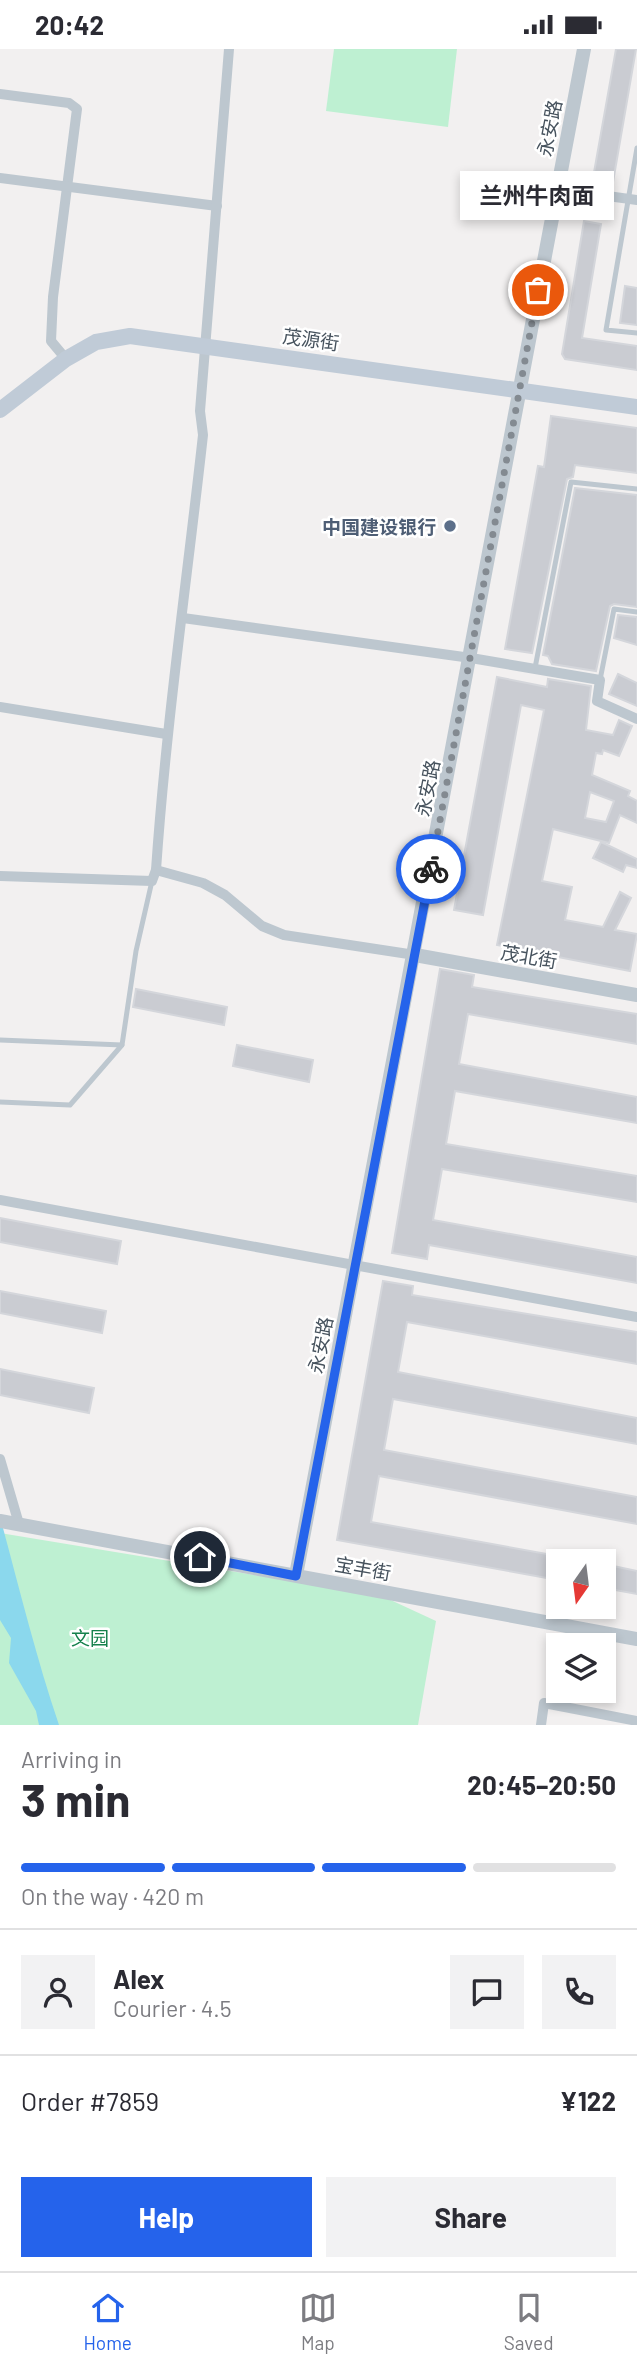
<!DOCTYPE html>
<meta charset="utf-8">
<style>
body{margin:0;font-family:Barlow,"Noto Sans SC",sans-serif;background:#f2f2f3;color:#2b2b33;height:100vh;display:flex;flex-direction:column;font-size:26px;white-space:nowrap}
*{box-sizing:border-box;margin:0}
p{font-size:23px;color:#7c7c81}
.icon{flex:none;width:38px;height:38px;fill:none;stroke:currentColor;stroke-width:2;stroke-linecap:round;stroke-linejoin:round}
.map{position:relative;height:1676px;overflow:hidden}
.side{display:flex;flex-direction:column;background:#fff;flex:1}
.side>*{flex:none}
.needle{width:46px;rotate:194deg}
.fabs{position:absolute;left:546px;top:1500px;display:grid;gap:14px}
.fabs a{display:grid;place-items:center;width:70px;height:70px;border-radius:0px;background:#fff;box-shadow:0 4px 10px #0003;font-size:35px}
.pin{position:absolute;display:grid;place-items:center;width:60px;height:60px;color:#fff;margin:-30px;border:4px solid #fff;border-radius:50%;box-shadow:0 2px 7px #0007}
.courier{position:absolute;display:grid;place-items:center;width:70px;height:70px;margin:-35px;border:5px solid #2563eb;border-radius:50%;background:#fff;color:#222;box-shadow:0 2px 9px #0007}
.bubble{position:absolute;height:49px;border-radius:0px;background:#fff;box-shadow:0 4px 10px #0003;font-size:23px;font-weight:700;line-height:49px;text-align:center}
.overview em{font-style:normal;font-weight:700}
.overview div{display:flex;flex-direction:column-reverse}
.overview{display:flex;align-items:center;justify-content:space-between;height:119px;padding:0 21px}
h1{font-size:46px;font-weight:700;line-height:52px}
.bar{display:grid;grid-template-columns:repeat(4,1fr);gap:10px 7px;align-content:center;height:84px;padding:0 21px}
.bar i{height:9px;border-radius:5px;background:#e1e1e2}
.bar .on{background:#2563eb}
.bar p{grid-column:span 4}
.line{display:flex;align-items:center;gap:18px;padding:0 21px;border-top:2px solid #e1e1e2}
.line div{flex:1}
.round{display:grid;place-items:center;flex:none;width:74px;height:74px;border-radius:0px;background:#f2f2f3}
.cta{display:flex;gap:14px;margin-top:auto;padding:14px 21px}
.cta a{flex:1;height:80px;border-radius:0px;background:#2563eb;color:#fff;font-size:28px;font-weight:700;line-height:80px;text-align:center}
.cta a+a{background:#f2f2f3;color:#2b2b33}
.status{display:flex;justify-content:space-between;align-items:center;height:49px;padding:0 35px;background:#fff;direction:ltr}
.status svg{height:19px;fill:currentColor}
.tabs{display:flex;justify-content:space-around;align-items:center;height:98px;border-top:2px solid #e1e1e2;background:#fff;font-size:19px;color:#7c7c81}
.tabs a{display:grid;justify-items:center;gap:4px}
.tabs .on{color:#2563eb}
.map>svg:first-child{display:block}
.green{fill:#bef0d2}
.water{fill:#8bd8ed}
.building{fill:#caccd2;stroke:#d4d6db;stroke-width:2;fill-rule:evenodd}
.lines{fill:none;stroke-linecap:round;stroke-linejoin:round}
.service{stroke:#bdc7cf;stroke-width:5}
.minor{stroke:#bdc7cf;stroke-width:10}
.tertiary{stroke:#bdc7cf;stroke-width:14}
.secondary{stroke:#c0cbd7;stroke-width:16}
.done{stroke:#838a91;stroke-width:7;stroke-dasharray:0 12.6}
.route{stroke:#2563eb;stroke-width:9}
.service-dot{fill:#5c6f8a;stroke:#fff;stroke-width:2.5}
.labels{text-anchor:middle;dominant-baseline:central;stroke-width:5;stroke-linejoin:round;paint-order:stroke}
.street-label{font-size:19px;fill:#47535e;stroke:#fff}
.service-label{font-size:19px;font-weight:bold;fill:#4e5e75;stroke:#fff;text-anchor:end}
.park-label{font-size:19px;fill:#16814d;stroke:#fff}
</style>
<div class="status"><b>20:42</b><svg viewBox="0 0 49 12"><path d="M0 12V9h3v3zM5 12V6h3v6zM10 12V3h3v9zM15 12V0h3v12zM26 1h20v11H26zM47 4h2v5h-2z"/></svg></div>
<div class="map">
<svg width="637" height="1676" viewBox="0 0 637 1676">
<rect width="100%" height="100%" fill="#f2f0f0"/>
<g class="green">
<polygon points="334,0 457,0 448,78 326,62"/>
<polygon points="0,1484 382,1547 436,1572 418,1676 0,1676"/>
</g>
<path class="water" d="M 0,1468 C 19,1538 36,1608 59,1676 L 39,1676 L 36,1662 L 9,1614 L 11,1589 L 0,1571 Z"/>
<g class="building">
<polygon points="616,0 636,0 613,133 593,129"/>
<polygon points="584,172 601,175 582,289 637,297 637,321 565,310 562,305"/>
<polygon points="625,237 637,239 637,276 620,274"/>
<polygon points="551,367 637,379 637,424 575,416 573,428 567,430 532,604 505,600 538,417 544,418"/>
<polygon points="575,439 637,446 637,558 614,555 610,557 596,622 552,615 548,607 543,606"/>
<polygon points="618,566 637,568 637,596 614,589"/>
<polygon points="618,625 637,634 637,657 609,645"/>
<path d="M 497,628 L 547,638 L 548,630 L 591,637 L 586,681 L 613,686 L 619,671 L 632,677 L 619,707 L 603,701 L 602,705 L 596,704 L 592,726 L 630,742 L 628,747 L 637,752 L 637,774 L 620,766 L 609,794 L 553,780 L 542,832 L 572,838 L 565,871 L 603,878 L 620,843 L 631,849 L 615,881 L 637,885 L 630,922 L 497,896 L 544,661 L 521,656 L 483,866 L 454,861 ZM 590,743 L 614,752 L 606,773 L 585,769 Z"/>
<polygon points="601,793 637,810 637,819 626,816 623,823 593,809"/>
<polygon points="440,920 474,926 472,938 637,965 637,995 468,965 459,1015 637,1048 637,1074 455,1042 446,1095 637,1127 637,1153 442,1120 433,1171 637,1208 637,1234 429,1196 427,1210 392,1204"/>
<polygon points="136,940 227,958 224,976 133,958"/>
<polygon points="237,996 313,1011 309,1033 233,1017"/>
<polygon points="0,1169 121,1192 117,1215 0,1193"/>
<polygon points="383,1232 413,1237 412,1246 637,1283 637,1315 407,1273 398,1323 637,1369 637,1395 393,1350 384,1401 637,1448 637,1475 379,1427 371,1473 558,1507 558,1531 337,1491"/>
<polygon points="0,1242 106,1262 102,1284 0,1264"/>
<polygon points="0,1320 94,1339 89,1364 0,1346"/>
<polygon points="604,1515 637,1522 637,1545 604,1539"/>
</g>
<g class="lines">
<g class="service">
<polyline points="637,99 606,281 637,284"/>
<polyline points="535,619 571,433 637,440"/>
<polyline points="600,631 614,560 637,563"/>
<polyline points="0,991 122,996"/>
<polyline points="0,1053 70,1056 122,996 136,902 152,832"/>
</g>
<g class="minor">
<polyline points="0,45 69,54 77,60 53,248 51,292 66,310"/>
<polyline points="0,129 217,157"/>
<polyline points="557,140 637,151"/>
<polyline points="183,569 471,609 600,631 597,652 637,670"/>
<polyline points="0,658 166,685"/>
<polyline points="156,821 203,834 225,846 262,877 284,886 415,906"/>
<path d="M 0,827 L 152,832 L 156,821 C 166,675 187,531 203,386 L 200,362 L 229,0"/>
<polyline points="0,1151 637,1268"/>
<polyline points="0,1410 19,1475"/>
<polyline points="541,1676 544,1654 637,1672"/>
</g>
<g class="tertiary">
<polyline points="415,906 637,946"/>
<polyline points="0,1472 637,1590"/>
<polyline points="296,1526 584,0"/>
</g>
<polyline class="secondary" points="0,361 66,310 96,293 130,287 637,358"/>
</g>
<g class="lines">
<polyline class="done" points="431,820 538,241"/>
<polyline class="route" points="200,1508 296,1527 431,820"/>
</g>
<circle class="service-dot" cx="450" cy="477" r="7"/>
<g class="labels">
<g class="street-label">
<text transform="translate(549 79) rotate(-79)">永安路</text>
<text transform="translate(311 290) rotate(8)">茂源街</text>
<text transform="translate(427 739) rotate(-79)">永安路</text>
<text transform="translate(529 907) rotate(10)">茂北街</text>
<text transform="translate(320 1296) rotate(-79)">永安路</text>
<text transform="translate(363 1519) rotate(10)">宝丰街</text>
</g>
<g class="service-label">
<text x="436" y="477">中国建设银行</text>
</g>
<g class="park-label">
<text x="90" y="1588">文园</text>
</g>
</g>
</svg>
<div class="fabs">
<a><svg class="needle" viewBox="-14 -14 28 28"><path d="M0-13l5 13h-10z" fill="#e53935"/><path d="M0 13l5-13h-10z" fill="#7c7c81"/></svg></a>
<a><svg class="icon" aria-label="layers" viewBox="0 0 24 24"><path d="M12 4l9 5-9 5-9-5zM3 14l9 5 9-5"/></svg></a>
</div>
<div class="pin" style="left:538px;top:241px;background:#ea580c"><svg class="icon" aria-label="bag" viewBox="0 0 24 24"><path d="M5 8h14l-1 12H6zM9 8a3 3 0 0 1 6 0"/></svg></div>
<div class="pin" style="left:200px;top:1508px;background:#1f2937"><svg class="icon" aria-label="home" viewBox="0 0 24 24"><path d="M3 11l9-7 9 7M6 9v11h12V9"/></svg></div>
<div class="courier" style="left:431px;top:820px"><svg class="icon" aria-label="bike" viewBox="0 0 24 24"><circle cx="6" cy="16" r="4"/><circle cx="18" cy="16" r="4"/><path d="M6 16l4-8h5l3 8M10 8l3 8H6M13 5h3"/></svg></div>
<div class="bubble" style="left:460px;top:122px;width:154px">兰州牛肉面</div>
</div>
<section class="side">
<div class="overview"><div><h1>3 min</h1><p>Arriving in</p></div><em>20:45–20:50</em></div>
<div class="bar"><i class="on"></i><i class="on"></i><i class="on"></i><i></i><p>On the way · 420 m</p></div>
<div class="line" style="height:126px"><a class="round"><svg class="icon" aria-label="person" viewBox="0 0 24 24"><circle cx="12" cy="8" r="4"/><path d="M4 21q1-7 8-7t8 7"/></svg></a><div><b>Alex</b><p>Courier · 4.5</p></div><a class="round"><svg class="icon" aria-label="chat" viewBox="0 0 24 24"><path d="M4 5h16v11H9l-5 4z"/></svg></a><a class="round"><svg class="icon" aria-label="phone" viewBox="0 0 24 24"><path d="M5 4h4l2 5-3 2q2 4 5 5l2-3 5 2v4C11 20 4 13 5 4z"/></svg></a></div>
<div class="line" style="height:91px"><div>Order #7859</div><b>¥122</b></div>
<div class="cta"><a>Help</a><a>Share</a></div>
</section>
<nav class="tabs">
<a class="on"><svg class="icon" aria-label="home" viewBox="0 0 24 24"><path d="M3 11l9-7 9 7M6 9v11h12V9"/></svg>Home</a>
<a><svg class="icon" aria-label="map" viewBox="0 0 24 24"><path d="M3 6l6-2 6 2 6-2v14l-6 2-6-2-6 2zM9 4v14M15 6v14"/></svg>Map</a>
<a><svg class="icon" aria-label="saved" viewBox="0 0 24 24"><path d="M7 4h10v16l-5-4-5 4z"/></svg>Saved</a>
</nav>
